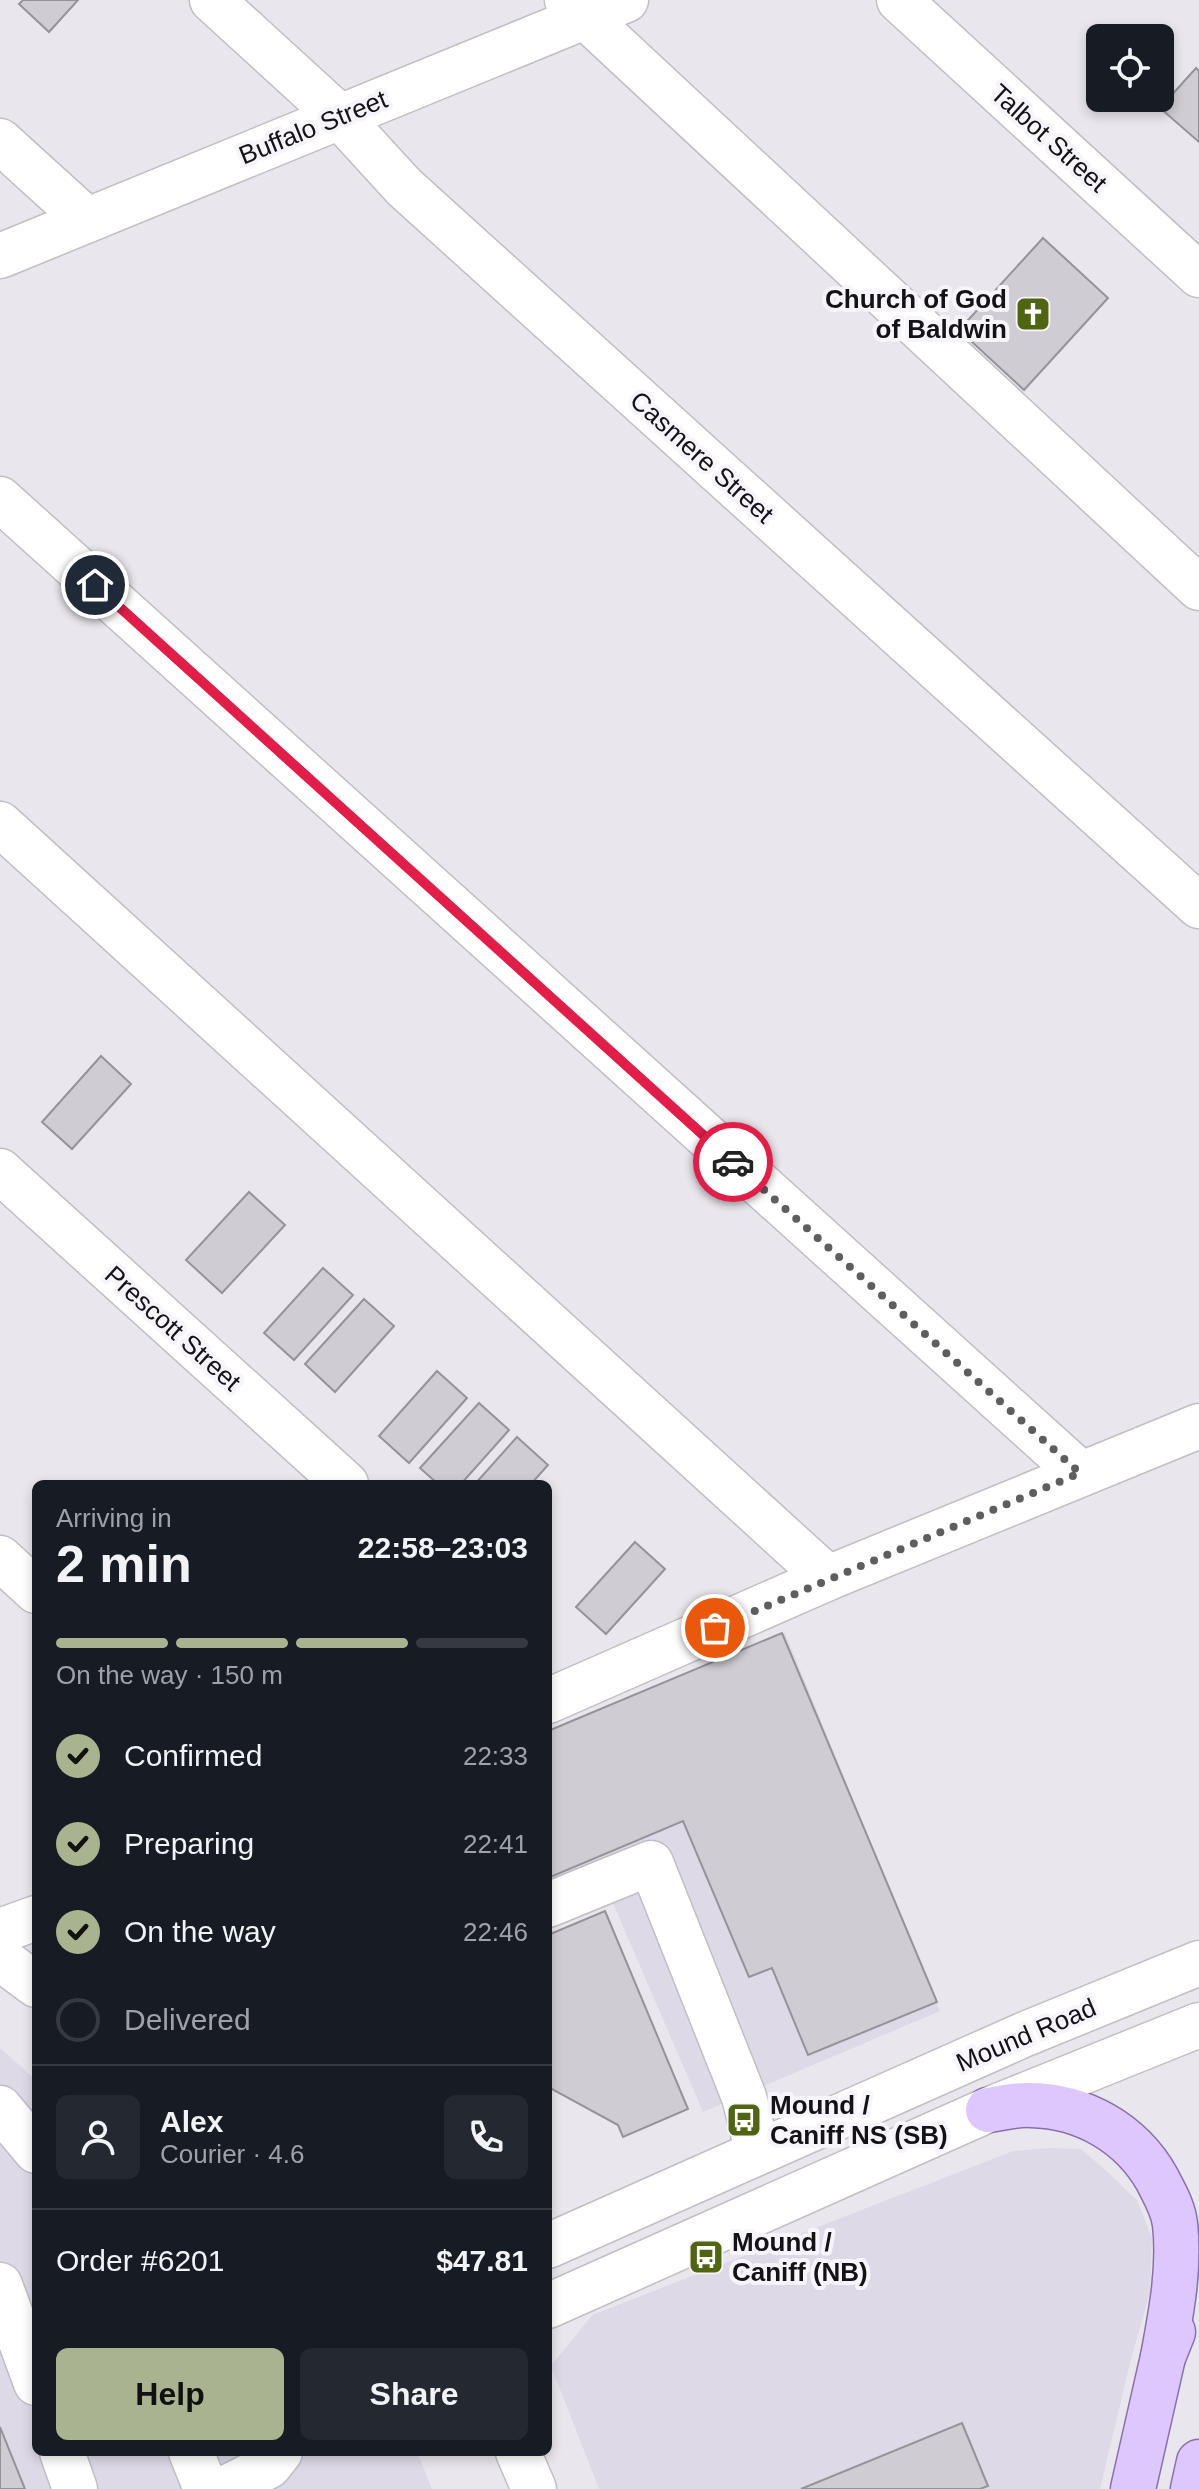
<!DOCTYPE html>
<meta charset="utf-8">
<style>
body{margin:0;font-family:Helvetica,sans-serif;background:#242831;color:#f1f3f6;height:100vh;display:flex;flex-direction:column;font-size:30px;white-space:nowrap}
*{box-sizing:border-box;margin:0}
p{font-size:26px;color:#9ea1a6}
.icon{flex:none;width:44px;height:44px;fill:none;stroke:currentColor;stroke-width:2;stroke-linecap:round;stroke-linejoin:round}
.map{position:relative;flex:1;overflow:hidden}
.panel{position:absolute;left:32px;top:1480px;width:520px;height:976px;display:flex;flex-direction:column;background:#171b24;border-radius:12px;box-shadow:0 4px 12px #0003}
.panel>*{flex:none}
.controls{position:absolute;left:1086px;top:24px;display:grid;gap:16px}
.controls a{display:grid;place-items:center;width:88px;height:88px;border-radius:12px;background:#171b24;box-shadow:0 4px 12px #0003;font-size:40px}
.pin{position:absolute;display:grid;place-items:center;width:68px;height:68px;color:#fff;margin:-34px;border:4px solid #fff;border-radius:50%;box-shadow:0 2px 8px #0007}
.courier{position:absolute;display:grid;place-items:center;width:80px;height:80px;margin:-40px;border:6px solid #e11d48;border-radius:50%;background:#fff;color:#222;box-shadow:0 2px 10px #0007}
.summary em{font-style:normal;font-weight:700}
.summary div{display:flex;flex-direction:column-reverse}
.summary{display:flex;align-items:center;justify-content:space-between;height:136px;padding:0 24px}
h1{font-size:52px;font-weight:700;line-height:60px}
.bar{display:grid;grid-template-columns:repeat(4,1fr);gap:12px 8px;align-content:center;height:96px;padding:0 24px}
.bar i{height:10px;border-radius:6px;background:#363941}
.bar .active{background:#a9b38f}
.bar p{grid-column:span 4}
.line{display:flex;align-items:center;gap:20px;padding:0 24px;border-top:2px solid #363941}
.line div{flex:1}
.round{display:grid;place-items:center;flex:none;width:84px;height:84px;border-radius:12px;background:#242831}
ol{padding:0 24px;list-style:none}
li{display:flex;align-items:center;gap:24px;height:88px}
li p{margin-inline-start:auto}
li .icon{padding:8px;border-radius:50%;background:#a9b38f;color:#111;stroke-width:4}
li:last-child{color:#9ea1a6}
li i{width:44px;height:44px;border:4px solid #363941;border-radius:50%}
.action{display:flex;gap:16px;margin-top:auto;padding:16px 24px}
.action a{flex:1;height:92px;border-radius:12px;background:#a9b38f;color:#111;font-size:32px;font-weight:700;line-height:92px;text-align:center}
.action a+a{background:#242831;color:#f1f3f6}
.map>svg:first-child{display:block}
.built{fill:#ded9e7}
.building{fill:#cfcdd3;stroke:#959399;stroke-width:2}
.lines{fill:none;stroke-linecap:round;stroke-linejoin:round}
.minor-casing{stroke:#c1bec4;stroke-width:47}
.major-casing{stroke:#8970ab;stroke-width:47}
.minor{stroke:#fff;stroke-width:44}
.major{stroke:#dec7fd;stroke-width:44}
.done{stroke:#5e5d60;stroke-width:8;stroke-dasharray:0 14.4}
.route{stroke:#e11d48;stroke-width:10}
.labels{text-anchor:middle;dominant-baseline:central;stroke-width:8;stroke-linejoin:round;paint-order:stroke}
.street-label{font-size:26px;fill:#131214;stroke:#f7f4fb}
.poi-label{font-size:26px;font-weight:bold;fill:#131214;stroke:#f7f4fb;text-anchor:start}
</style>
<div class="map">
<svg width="1199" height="2489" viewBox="0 0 1199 2489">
<rect width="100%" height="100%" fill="#e9e7ed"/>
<g class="built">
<polygon points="785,1633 940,2011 703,2112 609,1894 548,1918 548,1733"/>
<polygon points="0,2048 36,2080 36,2452 417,2452 432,2489 0,2489"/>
<polygon points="1049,2148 1081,2149 1102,2167 1137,2200 1152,2238 1150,2292 1130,2363 1100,2489 599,2489 551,2366 592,2315 1013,2151"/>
</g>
<g class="building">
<polygon points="23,0 78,0 49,32 19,4"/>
<polygon points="1196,68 1199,71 1199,142 1160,108"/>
<polygon points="1043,238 1108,298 1024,390 959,330"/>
<polygon points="101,1056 131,1084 72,1149 42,1122"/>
<polygon points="249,1192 285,1225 222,1293 186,1260"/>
<polygon points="323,1268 353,1295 294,1360 264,1333"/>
<polygon points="364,1299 394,1326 335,1392 305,1364"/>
<polygon points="437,1371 467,1398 409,1463 379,1436"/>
<polygon points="479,1403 509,1430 461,1484 438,1484 420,1468"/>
<polygon points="517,1437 548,1465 531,1484 475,1484"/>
<polygon points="635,1542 665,1569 606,1634 576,1607"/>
<polygon points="782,1633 937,2002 808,2055 772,1968 749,1977 683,1821 548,1878 548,1731"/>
<polygon points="605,1911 688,2109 623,2137 618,2125 548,2087 548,1935"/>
<polygon points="962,2423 988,2486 980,2489 801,2489"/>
<polygon points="0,2427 25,2489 0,2489"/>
</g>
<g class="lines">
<defs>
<g id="minor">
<polyline points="212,0 339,116 404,187 1199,906"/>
<polyline points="567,0 1199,588"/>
<polyline points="899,0 1199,275"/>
<polyline points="0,141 87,220"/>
<polyline points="0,256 626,0"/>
<polyline points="0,499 1080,1473"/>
<polyline points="0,824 828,1578"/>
<polyline points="0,1171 346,1484"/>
<polyline points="0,1558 36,1591"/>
<polyline points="548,1701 828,1578 1199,1426"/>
<polyline points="548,1905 651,1863 744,2097 758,2152"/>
<polyline points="0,1931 36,1918"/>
<polyline points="0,1958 36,1985"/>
<polyline points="0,2108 36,2151"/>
<polyline points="548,2246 1023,2035 1199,1963"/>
<polyline points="0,2285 36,2383"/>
<polyline points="548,2306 988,2110 1199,2025"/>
<polyline points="62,2452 75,2489"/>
<polyline points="191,2452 206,2489"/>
<polyline points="518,2452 534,2489"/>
<polyline points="224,2489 269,2466 280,2452"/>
</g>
<g id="major">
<path d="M 988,2110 C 1002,2108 1017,2104 1031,2105 C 1083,2106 1131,2133 1157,2179 C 1164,2193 1173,2207 1175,2224 C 1180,2268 1171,2314 1163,2357"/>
<polyline points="1133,2489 1163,2357 1173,2332"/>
<polyline points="1193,2489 1199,2462"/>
</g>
</defs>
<use href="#minor" class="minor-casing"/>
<use href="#major" class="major-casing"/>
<use href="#minor" class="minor"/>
<use href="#major" class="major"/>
</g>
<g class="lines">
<polyline class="done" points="715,1628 1080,1473 733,1162"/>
<polyline class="route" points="95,585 733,1162"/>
</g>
<defs>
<symbol id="church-square" viewBox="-11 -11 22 22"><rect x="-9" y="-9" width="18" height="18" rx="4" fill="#506511" stroke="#f7f4fb"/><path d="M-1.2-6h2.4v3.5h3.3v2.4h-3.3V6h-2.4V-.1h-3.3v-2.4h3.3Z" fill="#fff"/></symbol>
<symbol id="bus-square" viewBox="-11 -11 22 22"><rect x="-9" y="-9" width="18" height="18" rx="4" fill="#506511" stroke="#f7f4fb"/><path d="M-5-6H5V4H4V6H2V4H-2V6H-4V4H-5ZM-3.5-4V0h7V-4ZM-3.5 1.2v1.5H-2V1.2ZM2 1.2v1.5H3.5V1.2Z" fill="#fff"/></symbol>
</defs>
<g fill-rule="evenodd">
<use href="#church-square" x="1013" y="294" width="40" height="40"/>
<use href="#bus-square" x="724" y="2100" width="40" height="40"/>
<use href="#bus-square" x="686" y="2237" width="40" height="40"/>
</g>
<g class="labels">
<g class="street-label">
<text transform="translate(313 127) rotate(-22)">Buffalo Street</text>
<text transform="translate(1049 138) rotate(42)">Talbot Street</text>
<text transform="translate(702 457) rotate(42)">Casmere Street</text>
<text transform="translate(173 1328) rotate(42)">Prescott Street</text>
<text transform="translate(1026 2035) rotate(-23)">Mound Road</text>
</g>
<g class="poi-label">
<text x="1007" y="299" text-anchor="end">Church of God<tspan x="1007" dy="30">of Baldwin</tspan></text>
<text x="770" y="2105">Mound /<tspan x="770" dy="30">Caniff NS (SB)</tspan></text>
<text x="732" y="2242">Mound /<tspan x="732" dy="30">Caniff (NB)</tspan></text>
</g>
</g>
</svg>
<div class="controls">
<a><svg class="icon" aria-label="locate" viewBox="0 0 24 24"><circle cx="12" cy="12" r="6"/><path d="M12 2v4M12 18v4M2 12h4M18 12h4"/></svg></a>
</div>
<div class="pin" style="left:715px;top:1628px;background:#ea580c"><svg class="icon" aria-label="bag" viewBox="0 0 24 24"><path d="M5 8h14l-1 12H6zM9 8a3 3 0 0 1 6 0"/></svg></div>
<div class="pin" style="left:95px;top:585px;background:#1f2937"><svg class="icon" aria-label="home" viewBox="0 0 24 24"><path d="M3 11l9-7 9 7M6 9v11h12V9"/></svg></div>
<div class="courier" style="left:733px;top:1162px"><svg class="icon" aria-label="car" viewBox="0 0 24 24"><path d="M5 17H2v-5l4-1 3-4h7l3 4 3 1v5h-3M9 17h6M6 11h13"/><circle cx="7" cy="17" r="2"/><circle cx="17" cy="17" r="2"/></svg></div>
<section class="panel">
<div class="summary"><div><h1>2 min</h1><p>Arriving in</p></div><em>22:58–23:03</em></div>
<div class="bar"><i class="active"></i><i class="active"></i><i class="active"></i><i></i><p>On the way · 150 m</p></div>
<ol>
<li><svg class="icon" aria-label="check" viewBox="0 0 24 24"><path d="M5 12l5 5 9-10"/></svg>Confirmed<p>22:33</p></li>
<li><svg class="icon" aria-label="check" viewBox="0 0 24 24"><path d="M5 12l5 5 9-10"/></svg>Preparing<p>22:41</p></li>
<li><svg class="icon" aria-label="check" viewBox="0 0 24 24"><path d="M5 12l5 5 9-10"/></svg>On the way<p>22:46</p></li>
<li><i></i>Delivered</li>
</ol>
<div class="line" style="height:144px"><a class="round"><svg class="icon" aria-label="person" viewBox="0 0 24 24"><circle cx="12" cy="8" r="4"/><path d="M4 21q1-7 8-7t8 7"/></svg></a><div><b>Alex</b><p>Courier · 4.6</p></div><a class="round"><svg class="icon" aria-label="phone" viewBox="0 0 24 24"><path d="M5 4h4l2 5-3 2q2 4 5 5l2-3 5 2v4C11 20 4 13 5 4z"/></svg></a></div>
<div class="line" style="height:104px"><div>Order #6201</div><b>$47.81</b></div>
<div class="action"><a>Help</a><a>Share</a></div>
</section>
</div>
